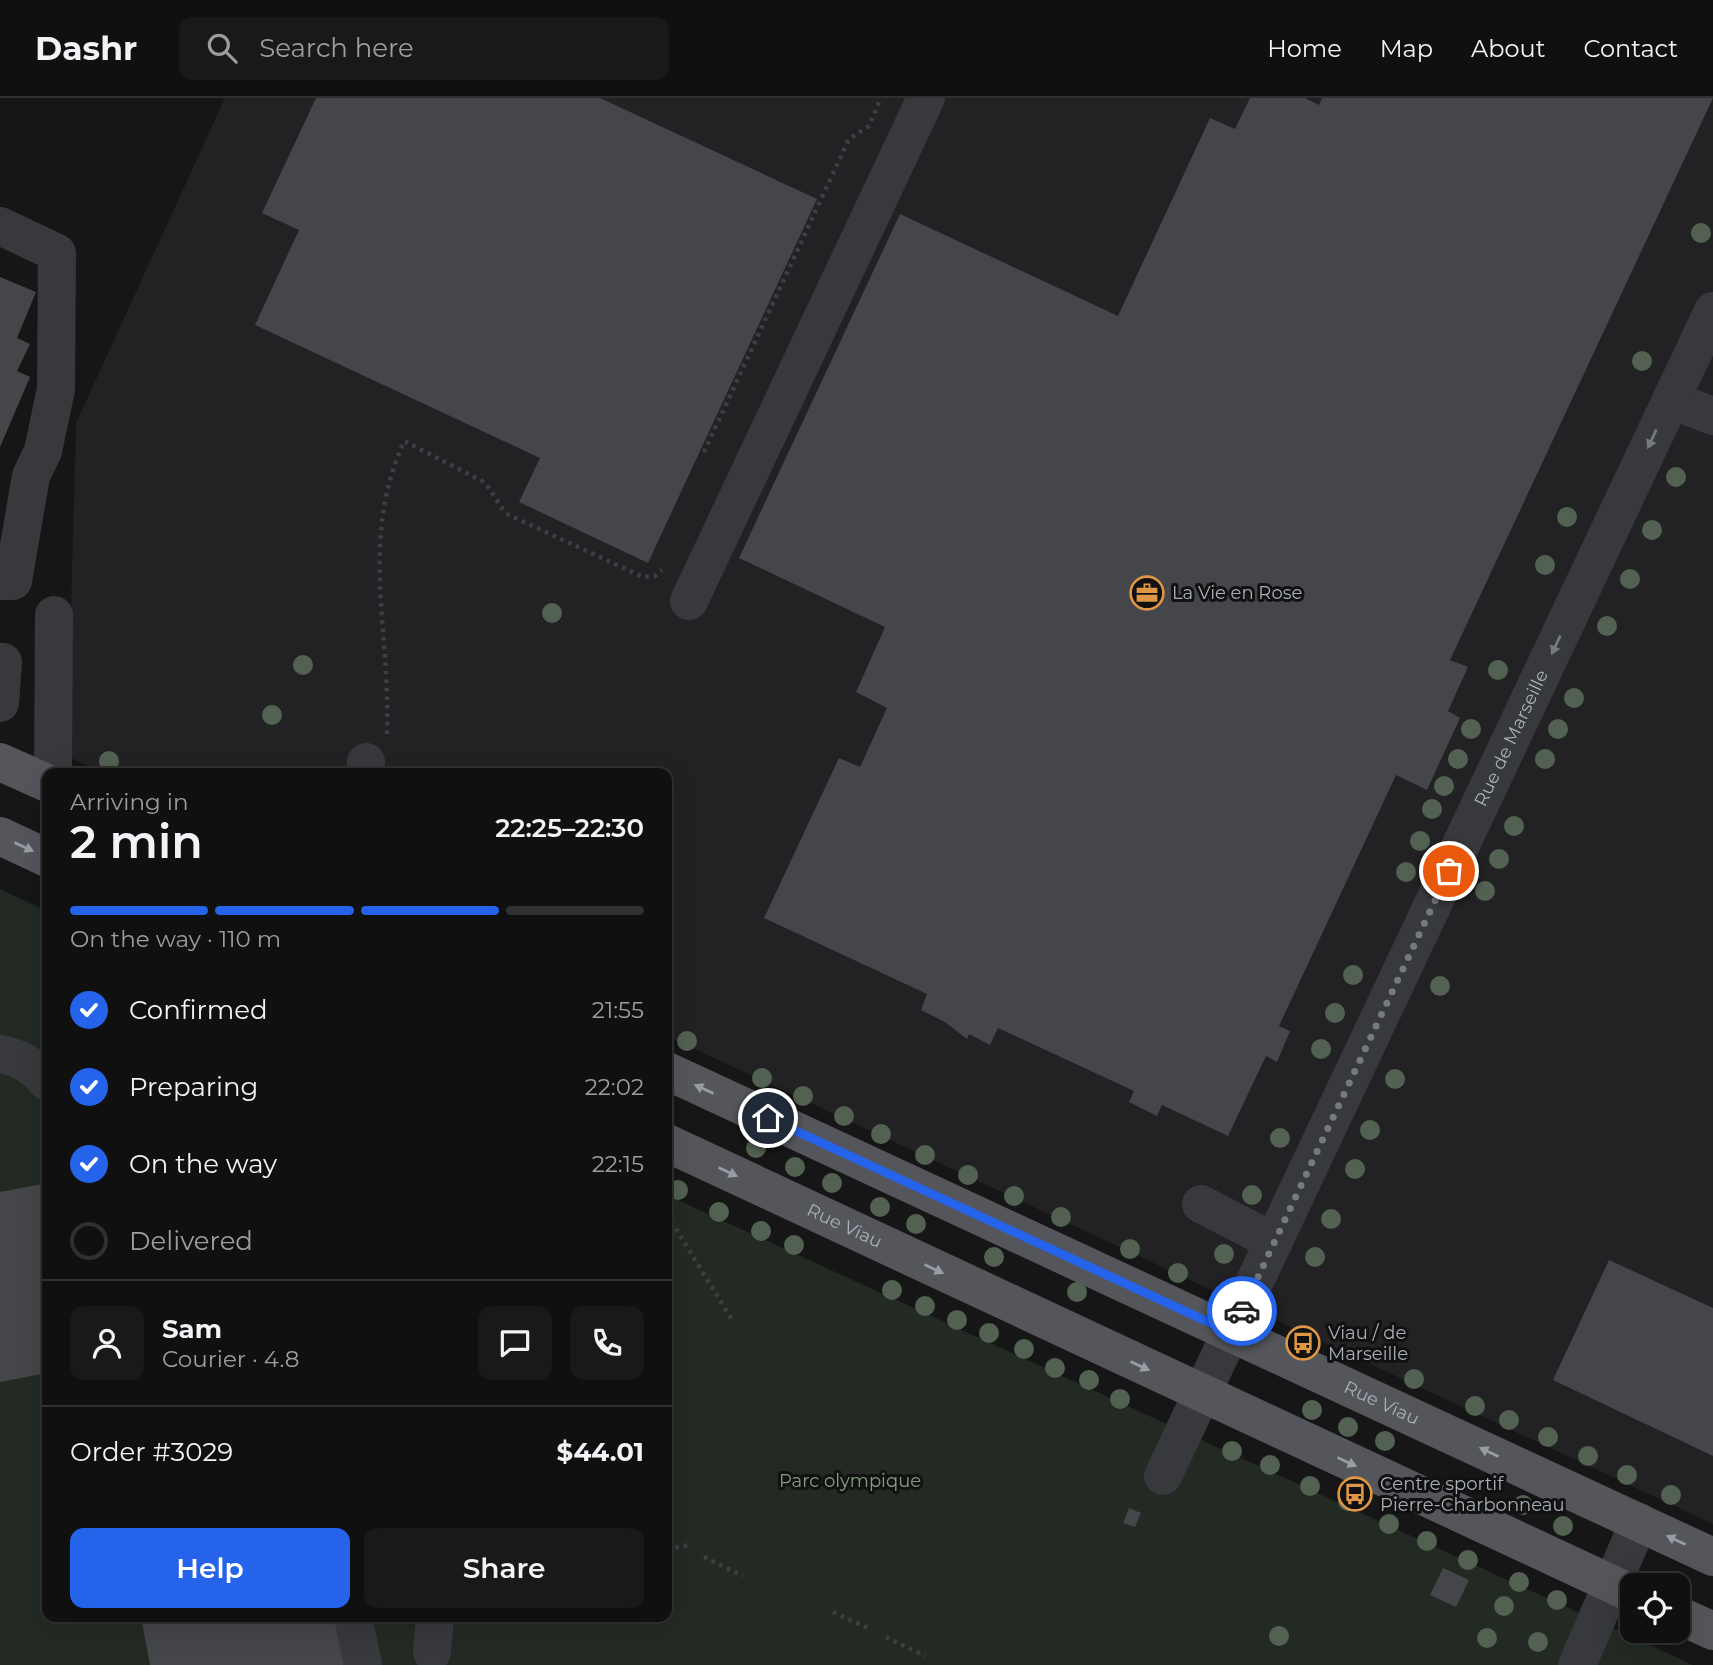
<!DOCTYPE html>
<meta charset="utf-8">
<style>
body{margin:0;font-family:Montserrat,sans-serif;background:#19191a;color:#f1f3f6;height:100vh;display:flex;flex-direction:column;font-size:26px;white-space:nowrap}
*{box-sizing:border-box;margin:0}
p{font-size:23px;color:#9c9d9f}
.icon{flex:none;width:38px;height:38px;fill:none;stroke:currentColor;stroke-width:2;stroke-linecap:round;stroke-linejoin:round}
.map{position:relative;flex:1;overflow:hidden}
.side{position:absolute;left:42px;top:670px;width:630px;height:854px;display:flex;flex-direction:column;background:#101011;border-radius:14px;box-shadow:0 7px 28px #0002,0 0 0 2px #303031}
.side>*{flex:none}
.fabs{position:absolute;left:1620px;top:1475px;display:grid;gap:14px}
.fabs a{display:grid;place-items:center;width:70px;height:70px;border-radius:14px;background:#101011;box-shadow:0 7px 28px #0002,0 0 0 2px #303031;font-size:35px}
.pin{position:absolute;display:grid;place-items:center;width:60px;height:60px;color:#fff;margin:-30px;border:4px solid #fff;border-radius:50%;box-shadow:0 2px 7px #0007}
.courier{position:absolute;display:grid;place-items:center;width:70px;height:70px;margin:-35px;border:5px solid #2563eb;border-radius:50%;background:#fff;color:#222;box-shadow:0 2px 9px #0007}
.summary em{font-style:normal;font-weight:600}
.summary div{display:flex;flex-direction:column-reverse}
.summary{display:flex;align-items:center;justify-content:space-between;height:119px;padding:0 28px}
h1{font-size:46px;font-weight:600;line-height:52px}
.bar{display:grid;grid-template-columns:repeat(4,1fr);gap:10px 7px;align-content:center;height:84px;padding:0 28px}
.bar i{height:9px;border-radius:5px;background:#303031}
.bar .selected{background:#2563eb}
.bar p{grid-column:span 4}
.line{display:flex;align-items:center;gap:18px;padding:0 28px;border-top:2px solid #303031}
.line div{flex:1}
.round{display:grid;place-items:center;flex:none;width:74px;height:74px;border-radius:14px;background:#19191a}
ol{padding:0 28px;list-style:none}
li{display:flex;align-items:center;gap:21px;height:77px}
li p{margin-inline-start:auto}
li .icon{padding:7px;border-radius:50%;background:#2563eb;color:#fff;stroke-width:4}
li:last-child{color:#9c9d9f}
li i{width:38px;height:38px;border:4px solid #303031;border-radius:50%}
.primary-button{display:flex;gap:14px;margin-top:auto;padding:14px 28px}
.primary-button a{flex:1;height:80px;border-radius:14px;background:#2563eb;color:#fff;font-size:28px;font-weight:600;line-height:80px;text-align:center}
.primary-button a+a{background:#19191a;color:#f1f3f6}
header{display:flex;align-items:center;gap:42px;box-sizing:border-box;height:98px;padding:0 35px;background:#101011;border-bottom:2px solid #303031}
header strong{font-size:33px}
nav{display:flex;gap:38px;margin-inline-start:auto;font-size:24px}
.search{width:490px;height:63px;background:#19191a;display:flex;align-items:center;gap:18px;box-sizing:border-box;padding:0 24px;border-radius:14px;color:#9c9d9f;font-size:26px}
.map>svg:first-child{display:block}
.built{fill:#222224}
.green{fill:#222a23}
.building{fill:#45464a}
.lines{fill:none;stroke-linecap:round;stroke-linejoin:round}
.path{stroke:#3d4043;stroke-width:4.5;stroke-dasharray:3.5 5;stroke-linecap:butt}
.minor{stroke:#37393c;stroke-width:38}
.major{stroke:#54565b;stroke-width:38}
.tree{fill:#526152}
.oneway{fill:#767a7f}
.oneway2{fill:#989da4}
.done{stroke:#76797e;stroke-width:7;stroke-dasharray:0 12.6}
.route{stroke:#2563eb;stroke-width:9}
.labels{text-anchor:middle;dominant-baseline:central;stroke-width:6;stroke-linejoin:round;paint-order:stroke}
.poi-label{font-size:18px;fill:#a9afb6;stroke:#111112;text-anchor:start}
.street-label{font-size:18px;fill:#a9afb6;stroke:#111112}
.park-label{font-size:18px;fill:#849f82;stroke:#111112}
</style>
<header>
<strong>Dashr</strong>
<div class="search"><svg class="icon" aria-label="search" viewBox="0 0 24 24"><circle cx="10" cy="10" r="6"/><path d="M15 15l6 6"/></svg>Search here</div>
<nav><a>Home</a><a>Map</a><a>About</a><a>Contact</a></nav>
</header>
<div class="map">
<svg width="1713" height="1567" viewBox="0 0 1713 1567">
<rect width="100%" height="100%" fill="#161617"/>
<polygon class="built" points="225,0 1713,0 1713,1426 667,938 667,676 105,676 67,658 76,325"/>
<polygon class="green" points="0,791 47,813 47,1519 667,1519 667,1097 1693,1567 0,1567"/>
<g class="building">
<polygon points="316,0 600,0 817,101 648,465 519,404 540,360 255,227 299,132 262,115"/>
<polygon points="1250,0 1305,0 1319,7 1322,0 1713,0 1450,562 1468,569 1448,613 1460,620 1427,692 1396,677 1279,928 1290,933 1277,964 1266,958 1228,1038 1162,1007 1157,1018 1129,1004 1134,993 998,930 990,947 969,936 967,941 945,924 921,912 927,896 764,820 839,660 860,669 887,610 856,594 885,529 739,460 900,116 1118,218 1210,20 1235,31"/>
<polygon points="0,179 36,194 17,240 30,246 17,273 30,279 0,349"/>
<polygon points="47,1085 47,1275 0,1284 0,1094"/>
<polygon points="1609,1162 1713,1210 1713,1358 1553,1282"/>
<polygon points="1129,1410 1141,1415 1135,1429 1123,1425"/>
<polygon points="1443,1470 1469,1482 1456,1509 1430,1497"/>
<polygon points="141,1519 341,1519 351,1567 150,1567"/>
</g>
<g class="lines">
<g class="path">
<polyline points="704,354 849,41 869,28 881,0"/>
<path d="M 387,636 C 391,531 359,445 404,343 L 482,383 C 494,392 496,407 509,417 L 643,479 L 655,478 L 662,472"/>
<polyline points="667,1116 732,1222"/>
<polyline points="667,1451 690,1447"/>
<polyline points="704,1459 743,1478"/>
<polyline points="833,1514 870,1531"/>
<polyline points="886,1539 925,1558"/>
</g>
<g class="minor">
<polyline points="0,128 57,155 56,291 43,353 31,378 13,483 0,483"/>
<polyline points="1671,302 1713,318"/>
<polyline points="689,503 926,0"/>
<polyline points="0,564 3,564 0,605"/>
<polyline points="53,676 54,517"/>
<polyline points="365,676 366,664"/>
<path d="M 0,956 C 20,959 35,969 47,984"/>
<polyline points="1201,1106 1274,1144"/>
<path id="s1" d="M 1163,1378 L 1713,213"/>
<polyline points="353,1519 363,1567"/>
<polyline points="432,1554 435,1519"/>
<polyline points="1577,1567 1639,1424"/>
</g>
<g class="major">
<polyline points="0,664 47,685"/>
<polyline points="0,738 47,760"/>
<path id="s2" d="M 667,973 L 1713,1459"/>
<path id="s3" d="M 667,1045 L 1633,1496"/>
<polyline points="1678,1517 1713,1533"/>
</g>
</g>
<g class="tree">
<circle cx="1701" cy="135" r="10"/>
<circle cx="1642" cy="263" r="10"/>
<circle cx="1676" cy="379" r="10"/>
<circle cx="1567" cy="419" r="10"/>
<circle cx="1652" cy="432" r="10"/>
<circle cx="1545" cy="467" r="10"/>
<circle cx="1630" cy="481" r="10"/>
<circle cx="552" cy="515" r="10"/>
<circle cx="1607" cy="528" r="10"/>
<circle cx="303" cy="567" r="10"/>
<circle cx="1498" cy="572" r="10"/>
<circle cx="1574" cy="600" r="10"/>
<circle cx="272" cy="617" r="10"/>
<circle cx="1471" cy="631" r="10"/>
<circle cx="1558" cy="631" r="10"/>
<circle cx="1458" cy="661" r="10"/>
<circle cx="1545" cy="661" r="10"/>
<circle cx="109" cy="663" r="10"/>
<circle cx="1444" cy="688" r="10"/>
<circle cx="1432" cy="711" r="10"/>
<circle cx="1514" cy="728" r="10"/>
<circle cx="1420" cy="743" r="10"/>
<circle cx="1499" cy="761" r="10"/>
<circle cx="1406" cy="774" r="10"/>
<circle cx="1485" cy="793" r="10"/>
<circle cx="1353" cy="877" r="10"/>
<circle cx="1440" cy="888" r="10"/>
<circle cx="1335" cy="915" r="10"/>
<circle cx="687" cy="943" r="10"/>
<circle cx="1321" cy="951" r="10"/>
<circle cx="762" cy="980" r="10"/>
<circle cx="1395" cy="981" r="10"/>
<circle cx="803" cy="998" r="10"/>
<circle cx="844" cy="1018" r="10"/>
<circle cx="1370" cy="1032" r="10"/>
<circle cx="881" cy="1036" r="10"/>
<circle cx="1280" cy="1040" r="10"/>
<circle cx="756" cy="1050" r="10"/>
<circle cx="925" cy="1057" r="10"/>
<circle cx="795" cy="1069" r="10"/>
<circle cx="1355" cy="1071" r="10"/>
<circle cx="968" cy="1077" r="10"/>
<circle cx="832" cy="1085" r="10"/>
<circle cx="678" cy="1092" r="10"/>
<circle cx="1252" cy="1097" r="10"/>
<circle cx="1014" cy="1098" r="10"/>
<circle cx="880" cy="1109" r="10"/>
<circle cx="719" cy="1114" r="10"/>
<circle cx="1061" cy="1119" r="10"/>
<circle cx="1331" cy="1121" r="10"/>
<circle cx="916" cy="1126" r="10"/>
<circle cx="761" cy="1133" r="10"/>
<circle cx="794" cy="1147" r="10"/>
<circle cx="1130" cy="1151" r="10"/>
<circle cx="1224" cy="1156" r="10"/>
<circle cx="994" cy="1159" r="10"/>
<circle cx="1315" cy="1159" r="10"/>
<circle cx="1178" cy="1175" r="10"/>
<circle cx="892" cy="1192" r="10"/>
<circle cx="1077" cy="1194" r="10"/>
<circle cx="925" cy="1208" r="10"/>
<circle cx="957" cy="1222" r="10"/>
<circle cx="989" cy="1235" r="10"/>
<circle cx="1024" cy="1251" r="10"/>
<circle cx="1055" cy="1270" r="10"/>
<circle cx="1414" cy="1281" r="10"/>
<circle cx="1089" cy="1282" r="10"/>
<circle cx="1120" cy="1301" r="10"/>
<circle cx="1475" cy="1308" r="10"/>
<circle cx="1312" cy="1312" r="10"/>
<circle cx="1509" cy="1322" r="10"/>
<circle cx="1348" cy="1329" r="10"/>
<circle cx="1548" cy="1339" r="10"/>
<circle cx="1385" cy="1343" r="10"/>
<circle cx="1232" cy="1353" r="10"/>
<circle cx="1588" cy="1358" r="10"/>
<circle cx="1270" cy="1367" r="10"/>
<circle cx="1627" cy="1377" r="10"/>
<circle cx="1310" cy="1388" r="10"/>
<circle cx="1671" cy="1397" r="10"/>
<circle cx="1348" cy="1403" r="10"/>
<circle cx="1523" cy="1407" r="10"/>
<circle cx="1389" cy="1426" r="10"/>
<circle cx="1563" cy="1428" r="10"/>
<circle cx="1427" cy="1443" r="10"/>
<circle cx="1468" cy="1462" r="10"/>
<circle cx="1519" cy="1484" r="10"/>
<circle cx="1557" cy="1502" r="10"/>
<circle cx="1504" cy="1508" r="10"/>
<circle cx="1279" cy="1538" r="10"/>
<circle cx="1487" cy="1540" r="10"/>
<circle cx="1538" cy="1544" r="10"/>
</g>
<defs><path id="oneway-solid" d="M-6-.8H1V-3.2L6.5 0L1 3.2V.8H-6Z" transform="scale(1.75)"/></defs>
<g class="oneway">
<use href="#oneway-solid" transform="translate(1652 341) rotate(115)"/>
<use href="#oneway-solid" transform="translate(1556 547) rotate(115)"/>
</g>
<g class="oneway2">
<use href="#oneway-solid" transform="translate(24 749) rotate(25)"/>
<use href="#oneway-solid" transform="translate(704 991) rotate(-155)"/>
<use href="#oneway-solid" transform="translate(728 1074) rotate(25)"/>
<use href="#oneway-solid" transform="translate(934 1171) rotate(25)"/>
<use href="#oneway-solid" transform="translate(1140 1268) rotate(25)"/>
<use href="#oneway-solid" transform="translate(1489 1354) rotate(-155)"/>
<use href="#oneway-solid" transform="translate(1347 1364) rotate(25)"/>
<use href="#oneway-solid" transform="translate(1676 1442) rotate(-155)"/>
</g>
<g class="lines">
<polyline class="done" points="1242,1213 1449,773"/>
<polyline class="route" points="768,1020 1232,1235 1242,1213"/>
</g>
<defs>
<symbol id="office-ring" viewBox="-11 -11 22 22"><circle r="9.5" fill="#111112" stroke="#df9746" stroke-width="1.5"/><path d="M-6-3h4V-5.5h4V-3h4V5H-6ZM-1-4.5V-3h2v-1.5ZM-6 0V1H6V0Z" fill="#df9746"/></symbol>
<symbol id="bus-ring" viewBox="-11 -11 22 22"><circle r="9.5" fill="#111112" stroke="#df9746" stroke-width="1.5"/><path d="M-5-6H5V4H4V6H2V4H-2V6H-4V4H-5ZM-3.5-4V0h7V-4ZM-3.5 1.2v1.5H-2V1.2ZM2 1.2v1.5H3.5V1.2Z" fill="#df9746"/></symbol>
</defs>
<g fill-rule="evenodd">
<use href="#office-ring" x="1128" y="476" width="38" height="38"/>
<use href="#bus-ring" x="1284" y="1226" width="38" height="38"/>
<use href="#bus-ring" x="1336" y="1377" width="38" height="38"/>
</g>
<g class="labels">
<g class="poi-label">
<text x="1172" y="495">La Vie en Rose</text>
<text x="1328" y="1235">Viau / de<tspan x="1328" dy="21">Marseille</tspan></text>
<text x="1380" y="1386">Centre sportif<tspan x="1380" dy="21">Pierre-Charbonneau</tspan></text>
</g>
<g class="street-label">
<text stroke="none"><textPath href="#s1" startOffset="816">Rue de Marseille</textPath></text>
<text stroke="none"><textPath href="#s3" startOffset="196">Rue Viau</textPath></text>
<text stroke="none"><textPath href="#s2" startOffset="788">Rue Viau</textPath></text>
</g>
<g class="park-label">
<text x="850" y="1383">Parc olympique</text>
</g>
</g>
</svg>
<div class="fabs">
<a><svg class="icon" aria-label="locate" viewBox="0 0 24 24"><circle cx="12" cy="12" r="6"/><path d="M12 2v4M12 18v4M2 12h4M18 12h4"/></svg></a>
</div>
<div class="pin" style="left:1449px;top:773px;background:#ea580c"><svg class="icon" aria-label="bag" viewBox="0 0 24 24"><path d="M5 8h14l-1 12H6zM9 8a3 3 0 0 1 6 0"/></svg></div>
<div class="pin" style="left:768px;top:1020px;background:#1f2937"><svg class="icon" aria-label="home" viewBox="0 0 24 24"><path d="M3 11l9-7 9 7M6 9v11h12V9"/></svg></div>
<div class="courier" style="left:1242px;top:1213px"><svg class="icon" aria-label="car" viewBox="0 0 24 24"><path d="M5 17H2v-5l4-1 3-4h7l3 4 3 1v5h-3M9 17h6M6 11h13"/><circle cx="7" cy="17" r="2"/><circle cx="17" cy="17" r="2"/></svg></div>
<section class="side">
<div class="summary"><div><h1>2 min</h1><p>Arriving in</p></div><em>22:25–22:30</em></div>
<div class="bar"><i class="selected"></i><i class="selected"></i><i class="selected"></i><i></i><p>On the way · 110 m</p></div>
<ol>
<li><svg class="icon" aria-label="check" viewBox="0 0 24 24"><path d="M5 12l5 5 9-10"/></svg>Confirmed<p>21:55</p></li>
<li><svg class="icon" aria-label="check" viewBox="0 0 24 24"><path d="M5 12l5 5 9-10"/></svg>Preparing<p>22:02</p></li>
<li><svg class="icon" aria-label="check" viewBox="0 0 24 24"><path d="M5 12l5 5 9-10"/></svg>On the way<p>22:15</p></li>
<li><i></i>Delivered</li>
</ol>
<div class="line" style="height:126px"><a class="round"><svg class="icon" aria-label="person" viewBox="0 0 24 24"><circle cx="12" cy="8" r="4"/><path d="M4 21q1-7 8-7t8 7"/></svg></a><div><b>Sam</b><p>Courier · 4.8</p></div><a class="round"><svg class="icon" aria-label="chat" viewBox="0 0 24 24"><path d="M4 5h16v11H9l-5 4z"/></svg></a><a class="round"><svg class="icon" aria-label="phone" viewBox="0 0 24 24"><path d="M5 4h4l2 5-3 2q2 4 5 5l2-3 5 2v4C11 20 4 13 5 4z"/></svg></a></div>
<div class="line" style="height:91px"><div>Order #3029</div><b>$44.01</b></div>
<div class="primary-button"><a>Help</a><a>Share</a></div>
</section>
</div>
